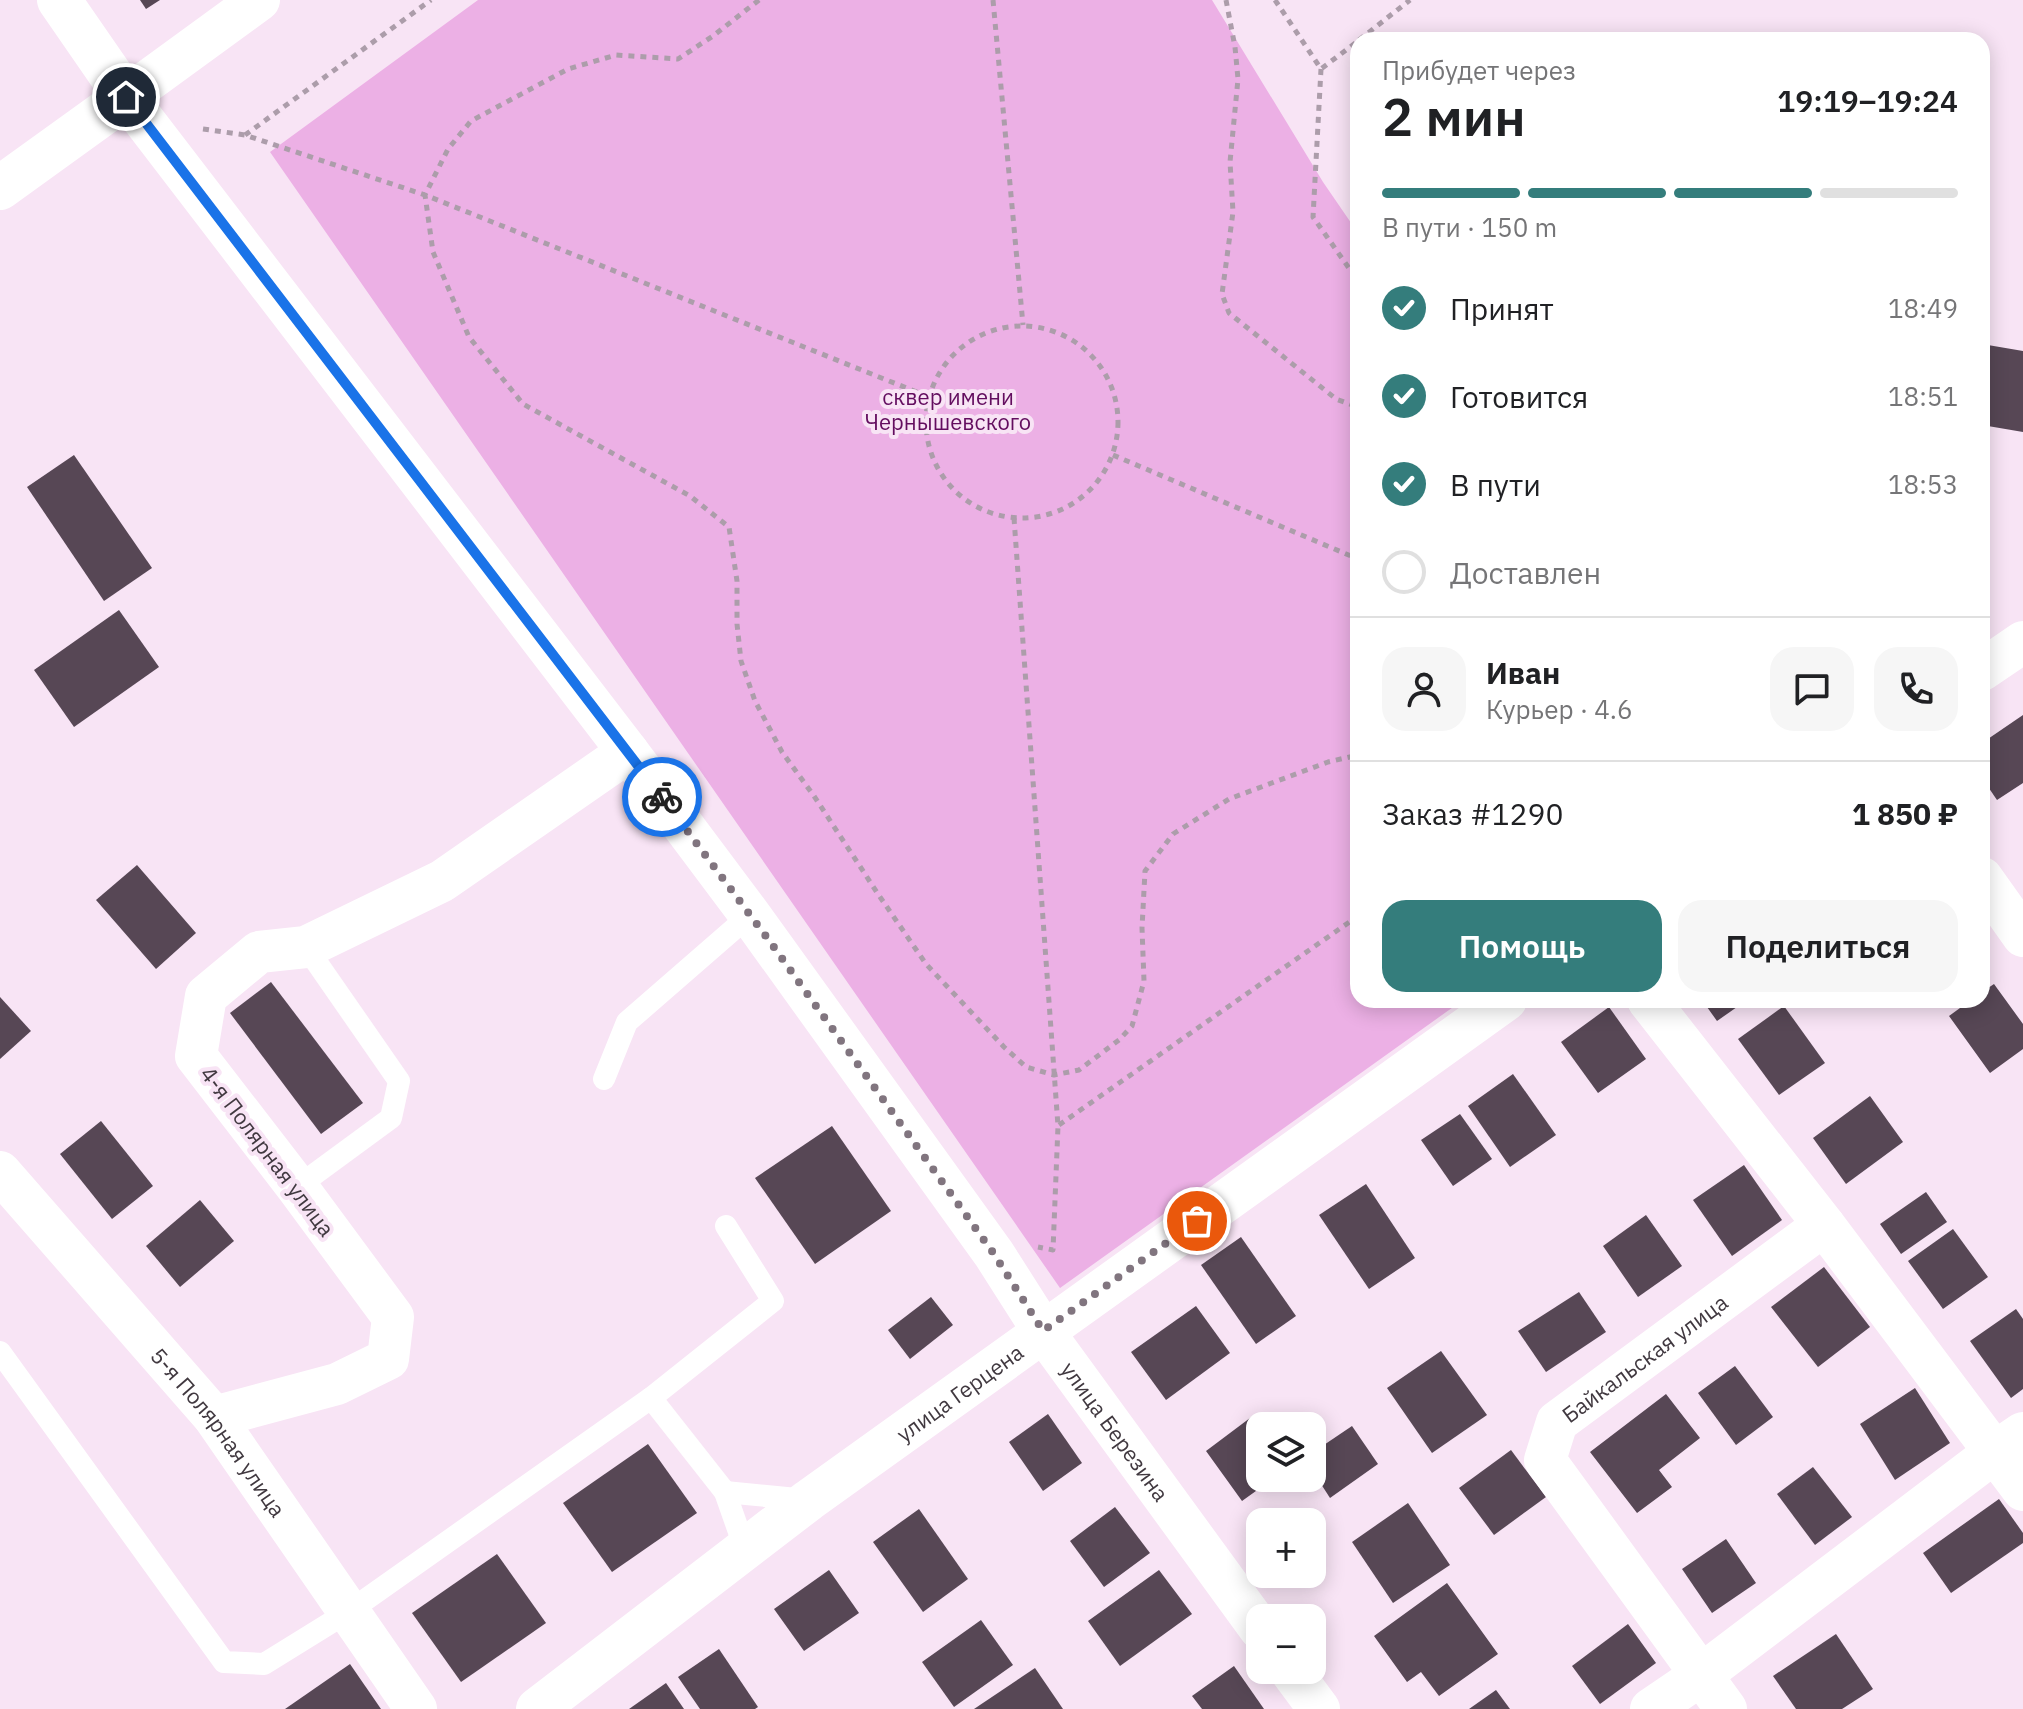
<!DOCTYPE html>
<html lang="ru">
<meta charset="utf-8">
<style>
body{margin:0;font-family:"IBM Plex Sans",sans-serif;background:#f6f6f6;color:#202124;height:100vh;display:flex;flex-direction:column;font-size:30px;white-space:nowrap}
*{box-sizing:border-box;margin:0}
p{font-size:26px;color:#757577}
.icon{flex:none;width:44px;height:44px;fill:none;stroke:currentColor;stroke-width:2;stroke-linecap:round;stroke-linejoin:round}
.map{position:relative;flex:1;overflow:hidden}
.details{position:absolute;left:1350px;top:32px;width:640px;height:976px;display:flex;flex-direction:column;background:#fff;border-radius:24px;box-shadow:0 4px 20px #0003}
.details>*{flex:none}
.tools{position:absolute;left:1246px;top:1412px;display:grid;gap:16px}
.tools a{display:grid;place-items:center;width:80px;height:80px;border-radius:16px;background:#fff;box-shadow:0 4px 20px #0003;font-size:40px}
.pin{position:absolute;display:grid;place-items:center;width:68px;height:68px;color:#fff;margin:-34px;border:4px solid #fff;border-radius:50%;box-shadow:0 2px 8px #0007}
.courier{position:absolute;display:grid;place-items:center;width:80px;height:80px;margin:-40px;border:6px solid #1a73e8;border-radius:50%;background:#fff;color:#222;box-shadow:0 2px 10px #0007}
.headline em{font-style:normal;font-weight:600}
.headline div{display:flex;flex-direction:column-reverse}
.headline{display:flex;align-items:center;justify-content:space-between;height:136px;padding:0 32px}
h1{font-size:52px;font-weight:600;line-height:60px}
.bar{display:grid;grid-template-columns:repeat(4,1fr);gap:12px 8px;align-content:center;height:96px;padding:0 32px}
.bar i{height:10px;border-radius:6px;background:#e0e0e0}
.bar .active{background:#347d7c}
.bar p{grid-column:span 4}
.line{display:flex;align-items:center;gap:20px;padding:0 32px;border-top:2px solid #e0e0e0}
.line div{flex:1}
.round{display:grid;place-items:center;flex:none;width:84px;height:84px;border-radius:24px;background:#f6f6f6}
ol{padding:0 32px;list-style:none}
li{display:flex;align-items:center;gap:24px;height:88px}
li p{margin-inline-start:auto}
li .icon{padding:8px;border-radius:50%;background:#347d7c;color:#fff;stroke-width:4}
li:last-child{color:#757577}
li i{width:44px;height:44px;border:4px solid #e0e0e0;border-radius:50%}
.action{display:flex;gap:16px;margin-top:auto;padding:16px 32px}
.action a{flex:1;height:92px;border-radius:24px;background:#347d7c;color:#fff;font-size:32px;font-weight:600;line-height:92px;text-align:center}
.action a+a{background:#f6f6f6;color:#202124}
.map>svg:first-child{display:block}
.green{fill:#ecb0e5}
.building{fill:#574755}
.lines{fill:none;stroke-linecap:round;stroke-linejoin:round}
.path{stroke:#ac9daa;stroke-width:5;stroke-dasharray:6 6;stroke-linecap:butt}
.service{stroke:#fff;stroke-width:22}
.minor{stroke:#fff;stroke-width:42}
.tertiary{stroke:#fff;stroke-width:44}
.done{stroke:#81757f;stroke-width:8;stroke-dasharray:0 14.4}
.route{stroke:#1a73e8;stroke-width:10}
.labels{text-anchor:middle;dominant-baseline:central;stroke-width:8;stroke-linejoin:round;paint-order:stroke}
.park-label{font-size:22px;fill:#630d5f;stroke:#f8e4f5}
.street-label{font-size:22px;fill:#413940;stroke:#f8e4f5}
</style>
<div class="map">
<svg width="2023" height="1709" viewBox="0 0 2023 1709">
<rect width="100%" height="100%" fill="#f8e4f5"/>
<polygon class="green" points="478,0 1212,0 1323,182 1358,233 1358,1000 1463,1000 1060,1288 270,152"/>
<g class="building">
<polygon points="140,0 160,0 146,9"/>
<polygon points="1982,344 2023,351 2023,432 1982,425"/>
<polygon points="74,455 152,568 104,601 27,487"/>
<polygon points="119,610 159,667 74,727 34,670"/>
<polygon points="2023,715 2023,783 1997,800 1982,778 1982,743"/>
<polygon points="137,865 196,933 156,969 96,900"/>
<polygon points="271,982 363,1103 321,1134 230,1013"/>
<polygon points="1994,984 2023,1024 2023,1049 1990,1073 1949,1016 1971,1000 1982,1000 1982,992"/>
<polygon points="0,997 31,1031 0,1059"/>
<polygon points="1702,1000 1747,1000 1717,1021"/>
<polygon points="1784,1006 1825,1063 1779,1095 1738,1039"/>
<polygon points="1609,1007 1646,1059 1598,1093 1561,1042"/>
<polygon points="1513,1074 1556,1135 1510,1167 1468,1106"/>
<polygon points="1870,1096 1903,1142 1846,1184 1813,1138"/>
<polygon points="1460,1114 1492,1159 1453,1186 1421,1140"/>
<polygon points="101,1121 153,1186 112,1219 60,1154"/>
<polygon points="832,1126 891,1211 815,1264 755,1178"/>
<polygon points="1744,1165 1782,1220 1732,1256 1693,1200"/>
<polygon points="1366,1184 1415,1258 1369,1289 1319,1215"/>
<polygon points="1926,1192 1947,1222 1901,1254 1880,1224"/>
<polygon points="200,1200 234,1241 180,1287 146,1246"/>
<polygon points="1646,1215 1682,1266 1638,1297 1603,1246"/>
<polygon points="1953,1229 1988,1277 1943,1309 1908,1261"/>
<polygon points="1241,1237 1296,1316 1256,1344 1201,1265"/>
<polygon points="1824,1267 1870,1327 1818,1367 1771,1307"/>
<polygon points="1579,1292 1606,1332 1546,1372 1518,1331"/>
<polygon points="931,1297 953,1325 910,1359 888,1330"/>
<polygon points="1196,1306 1230,1353 1166,1400 1131,1352"/>
<polygon points="2016,1309 2023,1319 2023,1389 2011,1398 1970,1341"/>
<polygon points="1441,1351 1487,1415 1432,1453 1387,1388"/>
<polygon points="1735,1366 1773,1417 1736,1445 1698,1393"/>
<polygon points="1915,1388 1950,1443 1895,1480 1860,1424"/>
<polygon points="1666,1394 1700,1438 1659,1470 1672,1487 1637,1513 1590,1452"/>
<polygon points="1048,1414 1082,1463 1043,1491 1009,1442"/>
<polygon points="1254,1415 1262,1426 1260,1426 1260,1478 1274,1478 1242,1501 1206,1451"/>
<polygon points="1352,1426 1378,1464 1330,1498 1312,1470 1312,1453"/>
<polygon points="648,1444 697,1513 612,1572 563,1503"/>
<polygon points="1511,1450 1546,1497 1494,1535 1459,1488"/>
<polygon points="1813,1467 1852,1517 1815,1545 1777,1494"/>
<polygon points="1999,1499 2023,1533 2023,1543 1951,1593 1923,1553"/>
<polygon points="1408,1503 1450,1565 1393,1603 1352,1542"/>
<polygon points="1115,1507 1150,1553 1104,1587 1070,1541"/>
<polygon points="919,1509 968,1579 923,1612 873,1542"/>
<polygon points="1726,1539 1756,1583 1712,1613 1682,1569"/>
<polygon points="497,1554 546,1623 461,1682 412,1613"/>
<polygon points="829,1570 859,1613 804,1651 774,1609"/>
<polygon points="1159,1570 1192,1614 1120,1666 1088,1621"/>
<polygon points="1447,1583 1498,1654 1439,1696 1421,1672 1407,1682 1374,1636"/>
<polygon points="981,1620 1013,1665 954,1707 922,1662"/>
<polygon points="1628,1624 1656,1663 1600,1704 1572,1666"/>
<polygon points="1836,1634 1873,1689 1842,1709 1796,1709 1773,1676"/>
<polygon points="719,1649 758,1707 755,1709 700,1709 678,1677"/>
<polygon points="350,1664 381,1709 285,1709"/>
<polygon points="1234,1666 1264,1709 1202,1709 1192,1696"/>
<polygon points="1035,1668 1063,1709 974,1709"/>
<polygon points="666,1683 684,1709 629,1709"/>
<polygon points="1496,1690 1510,1709 1469,1709"/>
</g>
<g class="lines">
<g class="path">
<polyline points="759,0 713,36 678,59 616,55 568,69 471,121 448,149 425,195 433,252 469,337 523,404 690,496 729,527 737,581 737,624 741,661 755,701 782,752 814,796 878,894 926,964 1004,1047 1026,1067 1054,1075 1079,1070 1119,1040 1132,1026 1144,981 1142,928 1145,871 1173,834 1229,799 1328,762 1358,755"/>
<polyline points="993,0 1023,325"/>
<polyline points="1226,0 1235,47 1238,79 1230,162 1233,212 1222,294 1229,313 1336,399 1358,407"/>
<polyline points="1275,0 1321,69 1358,41"/>
<polyline points="1359,40 1410,0"/>
<polyline points="1321,69 1313,217 1358,281"/>
<polyline points="203,129 245,135 425,195 929,397"/>
<polyline points="245,135 431,0"/>
<circle cx="1022" cy="422" r="96"/>
<polyline points="1113,455 1358,559"/>
<polyline points="1014,518 1058,1126 1053,1250 1038,1247"/>
<polyline points="1059,1125 1358,916"/>
</g>
<g class="service">
<polyline points="604,1079 627,1022 750,915"/>
<polyline points="297,1187 391,1118 399,1081 306,947"/>
<polyline points="0,1352 224,1662 264,1664 348,1612 651,1398 773,1301 726,1226"/>
<polyline points="651,1398 725,1492 745,1549"/>
<polyline points="725,1492 807,1500"/>
</g>
<g class="minor">
<path id="s1" d="M 259,0 L 126,97 L 628,752 L 750,915 L 994,1254 L 1043,1331 L 1260,1629"/>
<polyline points="1982,670 2023,642"/>
<polyline points="1982,878 2023,936"/>
<polyline points="1648,1000 1824,1225 2023,1490"/>
<path id="s2" d="M 0,1172 L 214,1417 L 416,1709"/>
<polyline points="214,1417 337,1384 388,1359 393,1317 297,1187 196,1056 206,996 259,952 306,947 442,881 628,752"/>
<polyline points="1290,1670 1319,1709"/>
<path id="s3" d="M 537,1709 L 809,1500 L 1506,1000"/>
<polyline points="1651,1709 1701,1675 1995,1452 2023,1433"/>
<path id="s4" d="M 1726,1709 L 1545,1460 L 1557,1422 L 1824,1225"/>
</g>
<polyline class="tertiary" points="0,188 126,97 59,0"/>
</g>
<g class="lines">
<polyline class="done" points="662,797 768,939 994,1254 1043,1331 1197,1221"/>
<polyline class="route" points="126,97 662,797"/>
</g>
<g class="labels">
<g class="park-label">
<text x="948" y="396">сквер имени<tspan x="948" dy="25">Чернышевского</tspan></text>
</g>
<g class="street-label">
<text transform="translate(268 1151) rotate(53)">4-я Полярная улица</text>
<text stroke="none"><textPath href="#s4" startOffset="456">Байкальская улица</textPath></text>
<text stroke="none"><textPath href="#s3" startOffset="528">улица Герцена</textPath></text>
<text stroke="none"><textPath href="#s1" startOffset="1826">улица Березина</textPath></text>
<text stroke="none"><textPath href="#s2" startOffset="340">5-я Полярная улица</textPath></text>
</g>
</g>
</svg>
<div class="tools">
<a><svg class="icon" aria-label="layers" viewBox="0 0 24 24"><path d="M12 4l9 5-9 5-9-5zM3 14l9 5 9-5"/></svg></a>
<a>+</a>
<a>−</a>
</div>
<div class="pin" style="left:1197px;top:1221px;background:#ea580c"><svg class="icon" aria-label="bag" viewBox="0 0 24 24"><path d="M5 8h14l-1 12H6zM9 8a3 3 0 0 1 6 0"/></svg></div>
<div class="pin" style="left:126px;top:97px;background:#1f2937"><svg class="icon" aria-label="home" viewBox="0 0 24 24"><path d="M3 11l9-7 9 7M6 9v11h12V9"/></svg></div>
<div class="courier" style="left:662px;top:797px"><svg class="icon" aria-label="bike" viewBox="0 0 24 24"><circle cx="6" cy="16" r="4"/><circle cx="18" cy="16" r="4"/><path d="M6 16l4-8h5l3 8M10 8l3 8H6M13 5h3"/></svg></div>
<section class="details">
<div class="headline"><div><h1>2 мин</h1><p>Прибудет через</p></div><em>19:19–19:24</em></div>
<div class="bar"><i class="active"></i><i class="active"></i><i class="active"></i><i></i><p>В пути · 150 m</p></div>
<ol>
<li><svg class="icon" aria-label="check" viewBox="0 0 24 24"><path d="M5 12l5 5 9-10"/></svg>Принят<p>18:49</p></li>
<li><svg class="icon" aria-label="check" viewBox="0 0 24 24"><path d="M5 12l5 5 9-10"/></svg>Готовится<p>18:51</p></li>
<li><svg class="icon" aria-label="check" viewBox="0 0 24 24"><path d="M5 12l5 5 9-10"/></svg>В пути<p>18:53</p></li>
<li><i></i>Доставлен</li>
</ol>
<div class="line" style="height:144px"><a class="round"><svg class="icon" aria-label="person" viewBox="0 0 24 24"><circle cx="12" cy="8" r="4"/><path d="M4 21q1-7 8-7t8 7"/></svg></a><div><b>Иван</b><p>Курьер · 4.6</p></div><a class="round"><svg class="icon" aria-label="chat" viewBox="0 0 24 24"><path d="M4 5h16v11H9l-5 4z"/></svg></a><a class="round"><svg class="icon" aria-label="phone" viewBox="0 0 24 24"><path d="M5 4h4l2 5-3 2q2 4 5 5l2-3 5 2v4C11 20 4 13 5 4z"/></svg></a></div>
<div class="line" style="height:104px"><div>Заказ #1290</div><b>1 850 ₽</b></div>
<div class="action"><a>Помощь</a><a>Поделиться</a></div>
</section>
</div>
